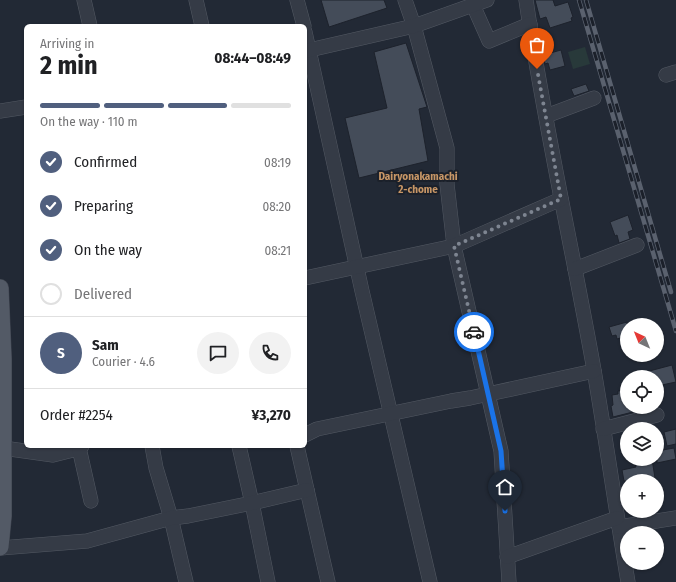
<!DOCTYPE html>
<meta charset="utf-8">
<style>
body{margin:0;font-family:"Fira Sans Condensed",sans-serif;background:#f2f2f2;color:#202124;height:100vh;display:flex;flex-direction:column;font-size:15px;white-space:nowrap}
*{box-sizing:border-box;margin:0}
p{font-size:13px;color:#757577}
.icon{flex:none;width:22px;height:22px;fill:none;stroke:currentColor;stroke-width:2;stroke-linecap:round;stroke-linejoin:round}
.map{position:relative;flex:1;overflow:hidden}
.drawer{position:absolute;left:24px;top:24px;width:283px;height:424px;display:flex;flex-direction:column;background:#fff;border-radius:6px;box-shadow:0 1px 3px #0004}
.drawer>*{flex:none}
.needle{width:26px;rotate:317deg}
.controls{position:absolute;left:620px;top:318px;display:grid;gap:8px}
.controls a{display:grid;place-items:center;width:44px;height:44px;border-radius:50%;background:#fff;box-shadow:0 1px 3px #0004;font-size:20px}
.pin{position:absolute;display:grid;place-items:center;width:34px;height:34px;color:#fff;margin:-41px -17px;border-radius:50% 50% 50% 0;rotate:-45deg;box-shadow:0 0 4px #0007}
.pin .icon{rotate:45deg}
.courier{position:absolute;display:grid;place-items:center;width:40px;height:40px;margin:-20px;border:3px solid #1a73e8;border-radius:50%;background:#fff;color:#222;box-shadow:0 1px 5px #0007}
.head em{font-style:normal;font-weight:700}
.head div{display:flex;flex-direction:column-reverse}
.head{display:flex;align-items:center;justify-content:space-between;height:68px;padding:0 16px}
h1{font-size:26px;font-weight:700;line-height:30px}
.bar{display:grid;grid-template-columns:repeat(4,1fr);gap:6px 4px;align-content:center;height:48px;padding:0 16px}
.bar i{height:5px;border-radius:3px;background:#e0e0e0}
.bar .on{background:#505f7e}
.bar p{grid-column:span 4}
.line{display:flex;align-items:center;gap:10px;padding:0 16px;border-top:1px solid #e0e0e0}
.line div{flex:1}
.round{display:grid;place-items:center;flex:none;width:42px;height:42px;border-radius:21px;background:#f2f2f2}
ol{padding:0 16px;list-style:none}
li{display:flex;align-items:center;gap:12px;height:44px}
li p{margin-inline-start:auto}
li .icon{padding:4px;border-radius:50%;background:#505f7e;color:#fff;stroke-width:4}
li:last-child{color:#757577}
li i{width:22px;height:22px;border:2px solid #e0e0e0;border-radius:50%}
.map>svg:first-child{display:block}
.green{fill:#28393a}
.building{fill:#444c59;stroke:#1d222c}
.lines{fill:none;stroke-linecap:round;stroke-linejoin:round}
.minor-casing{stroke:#535963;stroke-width:15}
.major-casing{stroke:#3f444f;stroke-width:18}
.minor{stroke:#353b46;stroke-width:14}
.major{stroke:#535a66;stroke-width:17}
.rail-casing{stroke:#5a616e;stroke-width:4.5}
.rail{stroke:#1b202a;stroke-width:3;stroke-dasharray:9;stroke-linecap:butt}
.done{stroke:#7e8591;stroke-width:4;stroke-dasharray:0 7.2}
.route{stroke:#1a73e8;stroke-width:5}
.labels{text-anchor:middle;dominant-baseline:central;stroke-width:4;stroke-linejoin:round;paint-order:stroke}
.neighbourhood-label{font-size:11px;font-weight:bold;fill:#c79666;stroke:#1b202a}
</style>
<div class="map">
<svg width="676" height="582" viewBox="0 0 676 582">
<rect width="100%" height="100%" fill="#222935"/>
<polygon class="green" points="585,47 590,64 573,69 568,52"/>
<g class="building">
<polygon points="321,0 384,0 387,8 329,27"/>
<polygon points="535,0 553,0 555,6 568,2 573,17 571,18 572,21 550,28 546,17 540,19"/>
<polygon points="406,43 427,107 419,109 428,161 359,178 345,118 387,108 374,52"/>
<polygon points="561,50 565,66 550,70 548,63 545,64 543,55"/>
<polygon points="586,84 589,91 574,96 571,89"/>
<polygon points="628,215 633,230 628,232 630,239 619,243 617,235 615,236 610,222"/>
<polygon points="627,322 627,336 617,339 616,335 612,336 609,327"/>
<polygon points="672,365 676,382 657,386 657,377 639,377 638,374"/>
<polygon points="627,390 627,407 645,407 645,409 613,417 611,406 613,405 612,395 618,394 618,391"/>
<polygon points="676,429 676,444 667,446 664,432"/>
<polygon points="674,448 676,459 657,463 657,451"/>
<polygon points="634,459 652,459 655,478 638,481 624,481 622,470 636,467"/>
</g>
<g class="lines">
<defs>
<g id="minor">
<polyline points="84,0 90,26"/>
<polyline points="196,0 202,26"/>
<polyline points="297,0 304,26"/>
<polyline points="405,0 414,26 447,148 447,184 454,246 501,451 509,582"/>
<path d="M 526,0 C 544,124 572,246 594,370 C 606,440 616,511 628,582"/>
<polyline points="473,5 489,41 530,24"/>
<polyline points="305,32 362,291 430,582"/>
<polyline points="305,51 414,26 487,0"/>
<polyline points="666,75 676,72"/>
<polyline points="0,111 26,107"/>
<polyline points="546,116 594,98"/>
<polyline points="575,269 637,245"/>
<polyline points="305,278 454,246 561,199"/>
<polyline points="603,429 657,415"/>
<polyline points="305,435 317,429 451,401 470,398 594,371"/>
<polyline points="152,446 156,468 171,518 186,582"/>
<polyline points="239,446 252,503 268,582"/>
<polyline points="297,446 328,582"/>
<polyline points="3,448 53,455 73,450 82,446"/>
<polyline points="79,448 91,501"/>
<polyline points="619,527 676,518"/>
<polyline points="0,548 87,541 171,518 188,516 252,503 307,490"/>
<polyline points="507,557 617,518"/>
</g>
<polyline id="major" points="0,288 3,359 3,516 0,547"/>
</defs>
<use href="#minor" class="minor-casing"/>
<use href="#major" class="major-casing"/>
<use href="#minor" class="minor"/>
<use href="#major" class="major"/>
<defs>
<g id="rail">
<polyline points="579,0 676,331"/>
<polyline points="586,0 671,292"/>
</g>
</defs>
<use href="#rail" class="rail-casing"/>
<use href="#rail" class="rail"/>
</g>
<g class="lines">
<polyline class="done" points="474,332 454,246 561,199 537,69"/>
<polyline class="route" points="474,332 501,451 505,511"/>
</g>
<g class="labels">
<g class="neighbourhood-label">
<text x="418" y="176">Dairyonakamachi<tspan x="418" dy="13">2-chome</tspan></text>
</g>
</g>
</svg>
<div class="controls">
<a><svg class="needle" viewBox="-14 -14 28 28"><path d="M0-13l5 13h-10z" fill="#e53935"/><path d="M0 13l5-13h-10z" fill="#757577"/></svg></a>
<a><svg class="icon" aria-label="locate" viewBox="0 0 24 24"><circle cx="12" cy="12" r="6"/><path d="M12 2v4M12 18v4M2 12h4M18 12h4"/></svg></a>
<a><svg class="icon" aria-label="layers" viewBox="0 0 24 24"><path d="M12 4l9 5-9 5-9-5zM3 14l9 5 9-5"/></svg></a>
<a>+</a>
<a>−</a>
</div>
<div class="pin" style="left:537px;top:69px;background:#ea580c"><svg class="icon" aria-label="bag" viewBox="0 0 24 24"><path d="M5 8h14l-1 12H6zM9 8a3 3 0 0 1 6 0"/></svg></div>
<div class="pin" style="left:505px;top:511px;background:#1f2937"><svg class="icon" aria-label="home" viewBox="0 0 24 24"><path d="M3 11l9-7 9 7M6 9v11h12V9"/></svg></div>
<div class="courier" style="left:474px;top:332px"><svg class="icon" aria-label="car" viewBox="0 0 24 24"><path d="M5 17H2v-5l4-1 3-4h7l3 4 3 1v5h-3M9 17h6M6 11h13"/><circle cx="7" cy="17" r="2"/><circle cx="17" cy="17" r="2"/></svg></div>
<section class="drawer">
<div class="head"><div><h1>2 min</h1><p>Arriving in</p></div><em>08:44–08:49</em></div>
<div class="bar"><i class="on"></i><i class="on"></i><i class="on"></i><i></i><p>On the way · 110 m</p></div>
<ol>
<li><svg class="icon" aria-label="check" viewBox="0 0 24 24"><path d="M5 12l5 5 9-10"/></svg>Confirmed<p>08:19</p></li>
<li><svg class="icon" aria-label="check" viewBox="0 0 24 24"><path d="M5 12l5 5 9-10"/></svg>Preparing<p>08:20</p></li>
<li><svg class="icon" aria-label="check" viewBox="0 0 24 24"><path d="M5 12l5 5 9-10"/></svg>On the way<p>08:21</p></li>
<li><i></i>Delivered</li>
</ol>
<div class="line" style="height:72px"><b class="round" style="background:#505f7e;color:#fff">S</b><div><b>Sam</b><p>Courier · 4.6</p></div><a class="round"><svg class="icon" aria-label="chat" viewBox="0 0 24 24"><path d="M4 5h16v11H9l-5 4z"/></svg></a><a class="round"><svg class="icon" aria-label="phone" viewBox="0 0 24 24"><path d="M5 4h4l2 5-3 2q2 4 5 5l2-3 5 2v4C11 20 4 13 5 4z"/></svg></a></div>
<div class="line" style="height:52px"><div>Order #2254</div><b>¥3,270</b></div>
</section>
</div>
